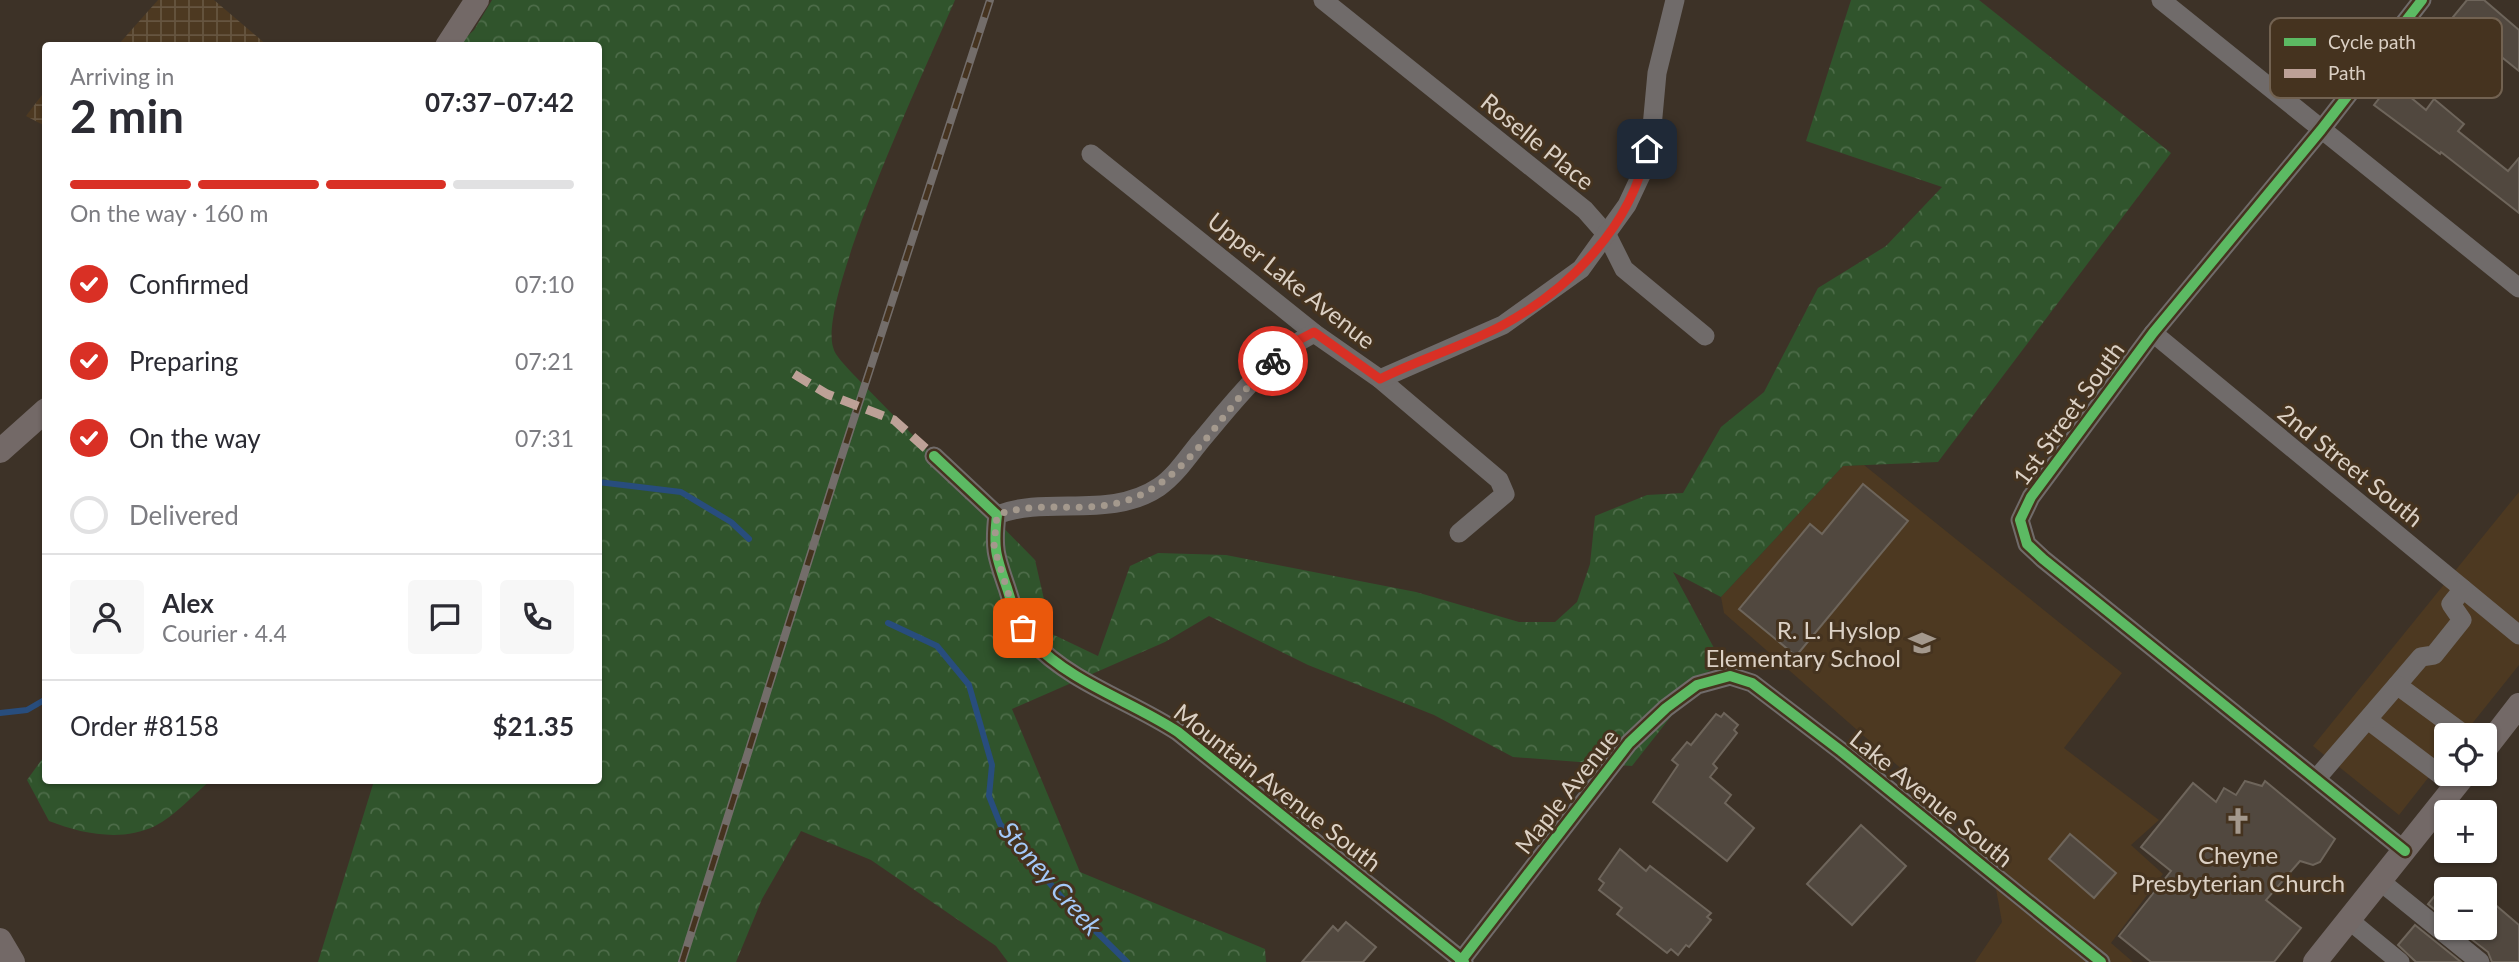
<!DOCTYPE html>
<meta charset="utf-8">
<style>
body{margin:0;font-family:Lato,sans-serif;background:#f7f7f7;color:#2b2b33;height:100vh;display:flex;flex-direction:column;font-size:26px;white-space:nowrap}
*{box-sizing:border-box;margin:0}
p{font-size:23px;color:#7c7c81}
.icon{flex:none;width:38px;height:38px;fill:none;stroke:currentColor;stroke-width:2;stroke-linecap:round;stroke-linejoin:round}
.map{position:relative;flex:1;overflow:hidden}
.details{position:absolute;left:42px;top:42px;width:560px;height:742px;display:flex;flex-direction:column;background:#fff;border-radius:7px;box-shadow:0 2px 5px #0004}
.details>*{flex:none}
.fabs{position:absolute;left:2434px;top:723px;display:grid;gap:14px}
.fabs a{display:grid;place-items:center;width:63px;height:63px;border-radius:7px;background:#fff;box-shadow:0 2px 5px #0004;font-size:35px}
.pin{position:absolute;display:grid;place-items:center;width:60px;height:60px;color:#fff;margin:-30px;border-radius:14px;box-shadow:0 4px 10px #0006}
.courier{position:absolute;display:grid;place-items:center;width:70px;height:70px;margin:-35px;border:5px solid #d93025;border-radius:50%;background:#fff;color:#222;box-shadow:0 2px 9px #0007}
.overview em{font-style:normal;font-weight:700}
.overview div{display:flex;flex-direction:column-reverse}
.overview{display:flex;align-items:center;justify-content:space-between;height:119px;padding:0 28px}
h1{font-size:46px;font-weight:700;line-height:52px}
.bar{display:grid;grid-template-columns:repeat(4,1fr);gap:10px 7px;align-content:center;height:84px;padding:0 28px}
.bar i{height:9px;border-radius:5px;background:#e1e1e2}
.bar .current{background:#d93025}
.bar p{grid-column:span 4}
.line{display:flex;align-items:center;gap:18px;padding:0 28px;border-top:2px solid #e1e1e2}
.line div{flex:1}
.round{display:grid;place-items:center;flex:none;width:74px;height:74px;border-radius:7px;background:#f7f7f7}
ol{padding:0 28px;list-style:none}
li{display:flex;align-items:center;gap:21px;height:77px}
li p{margin-inline-start:auto}
li .icon{padding:7px;border-radius:50%;background:#d93025;color:#fff;stroke-width:4}
li:last-child{color:#7c7c81}
li i{width:38px;height:38px;border:4px solid #e1e1e2;border-radius:50%}
.map>svg:first-child{display:block}
.built{fill:#4d3921}
.industrial{fill:url(#industrial-grid)}
.forest{fill:url(#forest-crowns)}
.lines{fill:none;stroke-linecap:round;stroke-linejoin:round}
.stream{stroke:#284d7d;stroke-width:6}
.building{fill:#51483f;stroke:#6e655b;stroke-width:2}
.minor{stroke:#706b6a;stroke-width:19}
.major{stroke:#736967;stroke-width:24}
.rail-casing{stroke:#736d6a;stroke-width:8}
.rail{stroke:#45331f;stroke-width:5;stroke-dasharray:16;stroke-linecap:butt}
.quiet{stroke:#bda197;stroke-width:9;stroke-dasharray:18 9;stroke-linecap:butt}
.cycleway-casing{stroke:#45331f;stroke-width:15}
.cycleway{stroke:#5cba63;stroke-width:10}
.done{stroke:#a4998d;stroke-width:7;stroke-dasharray:0 12.6}
.route{stroke:#d93025;stroke-width:9}
.labels{text-anchor:middle;dominant-baseline:central;stroke-width:6;stroke-linejoin:round;paint-order:stroke}
.street-label{font-size:24px;fill:#dbd0c4;stroke:#45331f}
.poi-label{font-size:24px;fill:#dbd0c4;stroke:#45331f;text-anchor:end}
.water-label{font-size:26px;font-style:italic;fill:#a4c9f9;stroke:#45331f}
.key{fill:#45331f;stroke:#726251;stroke-width:2}
.key-label{font-size:19px;fill:#dbd0c4}
</style>
<div class="map">
<svg width="2519" height="962" viewBox="0 0 2519 962">
<defs>
<pattern id="industrial-grid" width="8" height="8" patternUnits="userSpaceOnUse" patternTransform="scale(1.75)"><rect width="8" height="8" fill="#4d3921"/><path d="M0 4h8M4 0v8" fill="none" stroke="#665540"/></pattern>
<pattern id="forest-crowns" width="20" height="18" patternUnits="userSpaceOnUse" patternTransform="scale(1.75)"><rect width="20" height="18" fill="#30542c"/><path d="M2 6a3 3 0 1 1 6 0M12 15a3 3 0 1 1 6 0" fill="none" stroke="#4d6c49"/></pattern>
</defs>
<rect width="100%" height="100%" fill="#3d3227"/>
<g class="built">
<polygon points="1864,465 2122,673 2064,748 2159,820 2131,845 2163,874 2111,943 2133,962 1975,962 2002,922 1988,845 1724,613 1721,597 1843,466"/>
<polygon points="2519,492 2519,665 2463,735 2446,735 2446,755 2399,815 2313,746"/>
</g>
<g class="industrial">
<polygon points="158,0 214,0 267,45 118,45"/>
<polygon points="45,91 45,126 26,116"/>
</g>
<g class="forest">
<path d="M 492,0 L 955,0 C 929,61 818,296 833,347 C 835,356 846,366 852,373 L 1035,560 L 1052,634 L 1098,656 L 1130,566 L 1158,553 L 1226,555 L 1416,592 L 1519,622 L 1555,622 L 1577,602 L 1590,564 L 1595,516 L 1647,495 L 1683,493 L 1721,427 L 1764,392 L 1818,288 L 1886,246 L 1942,187 L 1806,141 L 1851,0 L 1979,0 L 2171,153 L 1938,462 L 1843,466 L 1721,597 L 1673,572 L 1721,661 L 1702,677 L 1632,766 L 1513,757 L 1434,715 L 1308,665 L 1209,616 L 1165,642 L 1012,709 L 1080,872 L 1265,949 L 1266,962 L 1008,962 L 996,946 L 871,860 L 801,831 L 762,899 L 736,962 L 318,962 L 374,781 L 598,780 L 598,46 L 458,45 L 474,30 Z"/>
<path d="M 45,755 L 46,780 L 210,781 C 193,795 175,816 155,826 C 122,842 82,834 49,821 L 27,780 Z"/>
</g>
<g class="lines">
<g class="stream">
<polyline points="598,482 681,492 731,522 749,539"/>
<polyline points="888,623 937,646 969,685 992,765 989,796 1000,824 1063,899 1127,962"/>
<polyline points="0,713 27,710 46,699"/>
</g>
</g>
<g class="building">
<polygon points="2467,0 2484,0 2519,30 2519,71 2469,31 2465,37 2448,23"/>
<polygon points="2392,82 2426,110 2434,99 2464,124 2458,131 2508,171 2519,158 2519,213 2441,152 2440,154 2374,105"/>
<polygon points="1863,484 1908,521 1796,656 1739,609 1810,524 1822,534"/>
<polygon points="1724,713 1738,725 1734,730 1737,733 1713,764 1717,768 1710,777 1731,795 1725,803 1754,828 1727,861 1653,802 1678,765 1672,760 1687,742 1691,745 1716,714 1721,717"/>
<polygon points="2245,781 2262,786 2265,781 2335,839 2320,862 2313,865 2300,861 2266,900 2301,928 2274,962 2151,962 2119,936 2171,871 2141,847 2193,783 2216,802 2224,788 2236,795"/>
<polygon points="1861,825 1906,866 1852,925 1807,884"/>
<polygon points="2070,834 2116,873 2094,898 2049,859"/>
<polygon points="1620,849 1646,871 1650,866 1711,913 1707,917 1711,920 1689,947 1686,945 1678,955 1671,949 1667,953 1617,914 1622,908 1599,890 1604,883 1599,879"/>
<polygon points="2446,882 2446,919 2428,904"/>
<polygon points="2485,896 2519,925 2519,962 2492,962 2488,952 2457,928 2485,928"/>
<polygon points="1346,922 1376,947 1363,962 1302,962 1333,926 1338,931"/>
<polygon points="2415,925 2461,962 2416,962 2398,945"/>
</g>
<g class="lines">
<g class="minor">
<polyline points="1323,0 1585,210 1607,235 1624,269 1705,336"/>
<polyline points="2161,0 2519,288"/>
<polyline points="1091,154 1314,333 1380,379 1499,480 1505,494 1459,533"/>
<polyline points="2153,333 2519,635"/>
<polyline points="1380,379 1503,325 1581,269 1627,205 1643,171 1652,127 1657,73 1675,0"/>
<path d="M 934,456 L 997,515 C 993,549 996,556 1007,588 C 1013,607 1018,627 1032,641 C 1071,683 1131,701 1178,732 L 1464,962"/>
<path d="M 997,515 C 1048,495 1110,520 1159,487 C 1175,476 1187,458 1199,443 C 1233,403 1267,357 1314,333"/>
<polyline points="2397,685 2421,657 2434,655 2462,620 2451,604 2463,589"/>
<polyline points="2368,720 2455,786"/>
<polyline points="2316,779 2397,685 2465,735"/>
<polyline points="2405,851 2043,559 2027,544 2020,520 2031,497 2153,333 2321,130 2422,0"/>
<polyline points="2380,881 2480,962"/>
<polyline points="2349,920 2400,962"/>
<polyline points="1460,962 1629,743 1666,708 1697,685 1730,676 1752,683 1841,751 2101,962"/>
</g>
<g class="major">
<polyline points="447,46 477,0"/>
<polyline points="0,451 46,410"/>
<polyline points="2485,749 2519,705"/>
<polyline points="0,940 13,962"/>
<polyline points="2315,962 2465,774"/>
</g>
<defs>
<polyline id="rail" points="682,962 834,480 990,0"/>
</defs>
<use href="#rail" class="rail-casing"/>
<use href="#rail" class="rail"/>
<polyline class="quiet" points="794,374 827,394 894,420 934,456"/>
<defs>
<g id="cycleway">
<path d="M 934,456 L 997,515 C 993,549 996,556 1007,588 C 1013,607 1018,627 1032,641 C 1071,683 1131,701 1178,732 L 1464,962"/>
<polyline points="2405,851 2043,559 2027,544 2020,520 2031,497 2153,333 2321,130 2422,0"/>
<polyline points="1460,962 1629,743 1666,708 1697,685 1730,676 1752,683 1841,751 2101,962"/>
</g>
</defs>
<use href="#cycleway" class="cycleway-casing"/>
<use href="#cycleway" class="cycleway"/>
</g>
<g class="lines">
<path class="done" d="M 1023,628 L 1015,615 L 994,547 L 997,515 C 1036,500 1078,513 1118,503 C 1188,486 1222,407 1273,361"/>
<path class="route" d="M 1273,361 L 1293,343 L 1314,332 L 1380,379 C 1420,359 1464,346 1503,325 C 1570,289 1632,225 1647,149"/>
</g>
<defs>
<symbol id="school-bare" viewBox="-9 -9 18 18"><path d="M0-5L7-2L0 1L-7-2ZM-4 1L0 2.5L4 1V4Q0 6-4 4Z" fill="#a4998d" stroke="#45331f" stroke-width="2.5" paint-order="stroke"/></symbol>
<symbol id="church-bare" viewBox="-9 -9 18 18"><path d="M-1.2-6h2.4v3.5h3.3v2.4h-3.3V6h-2.4V-.1h-3.3v-2.4h3.3Z" fill="#a4998d" stroke="#45331f" stroke-width="2.5" paint-order="stroke"/></symbol>
</defs>
<g fill-rule="evenodd">
<use href="#school-bare" x="1903" y="624" width="38" height="38"/>
<use href="#church-bare" x="2219" y="802" width="38" height="38"/>
</g>
<g class="labels">
<g class="street-label">
<text transform="translate(1538 141) rotate(39)">Roselle Place</text>
<text transform="translate(1292 280) rotate(38)">Upper Lake Avenue</text>
<text transform="translate(2068 413) rotate(-54)">1st Street South</text>
<text transform="translate(2351 465) rotate(39)">2nd Street South</text>
<text transform="translate(1278 787) rotate(38)">Mountain Avenue South</text>
<text transform="translate(1566 791) rotate(-52)">Maple Avenue</text>
<text transform="translate(1932 798) rotate(39)">Lake Avenue South</text>
</g>
<g class="poi-label">
<text x="1901" y="629">R. L. Hyslop<tspan x="1901" dy="28">Elementary School</tspan></text>
<text x="2238" y="854" text-anchor="middle">Cheyne<tspan x="2238" dy="28">Presbyterian Church</tspan></text>
</g>
<g class="water-label">
<text transform="translate(1051 878) rotate(49)">Stoney Creek</text>
</g>
</g>
<rect x="2270" y="18" width="232" height="80" rx="10" class="key"/>
<rect x="2284" y="38" width="32" height="8" fill="#5cba63"/>
<rect x="2284" y="69" width="32" height="9" fill="#bda197"/>
<g class="key-label">
<text x="2328" y="49">Cycle path</text>
<text x="2328" y="80">Path</text>
</g>
</svg>
<div class="fabs">
<a><svg class="icon" aria-label="locate" viewBox="0 0 24 24"><circle cx="12" cy="12" r="6"/><path d="M12 2v4M12 18v4M2 12h4M18 12h4"/></svg></a>
<a>+</a>
<a>−</a>
</div>
<div class="pin" style="left:1023px;top:628px;background:#ea580c"><svg class="icon" aria-label="bag" viewBox="0 0 24 24"><path d="M5 8h14l-1 12H6zM9 8a3 3 0 0 1 6 0"/></svg></div>
<div class="pin" style="left:1647px;top:149px;background:#1f2937"><svg class="icon" aria-label="home" viewBox="0 0 24 24"><path d="M3 11l9-7 9 7M6 9v11h12V9"/></svg></div>
<div class="courier" style="left:1273px;top:361px"><svg class="icon" aria-label="bike" viewBox="0 0 24 24"><circle cx="6" cy="16" r="4"/><circle cx="18" cy="16" r="4"/><path d="M6 16l4-8h5l3 8M10 8l3 8H6M13 5h3"/></svg></div>
<section class="details">
<div class="overview"><div><h1>2 min</h1><p>Arriving in</p></div><em>07:37–07:42</em></div>
<div class="bar"><i class="current"></i><i class="current"></i><i class="current"></i><i></i><p>On the way · 160 m</p></div>
<ol>
<li><svg class="icon" aria-label="check" viewBox="0 0 24 24"><path d="M5 12l5 5 9-10"/></svg>Confirmed<p>07:10</p></li>
<li><svg class="icon" aria-label="check" viewBox="0 0 24 24"><path d="M5 12l5 5 9-10"/></svg>Preparing<p>07:21</p></li>
<li><svg class="icon" aria-label="check" viewBox="0 0 24 24"><path d="M5 12l5 5 9-10"/></svg>On the way<p>07:31</p></li>
<li><i></i>Delivered</li>
</ol>
<div class="line" style="height:126px"><a class="round"><svg class="icon" aria-label="person" viewBox="0 0 24 24"><circle cx="12" cy="8" r="4"/><path d="M4 21q1-7 8-7t8 7"/></svg></a><div><b>Alex</b><p>Courier · 4.4</p></div><a class="round"><svg class="icon" aria-label="chat" viewBox="0 0 24 24"><path d="M4 5h16v11H9l-5 4z"/></svg></a><a class="round"><svg class="icon" aria-label="phone" viewBox="0 0 24 24"><path d="M5 4h4l2 5-3 2q2 4 5 5l2-3 5 2v4C11 20 4 13 5 4z"/></svg></a></div>
<div class="line" style="height:91px"><div>Order #8158</div><b>$21.35</b></div>
</section>
</div>
